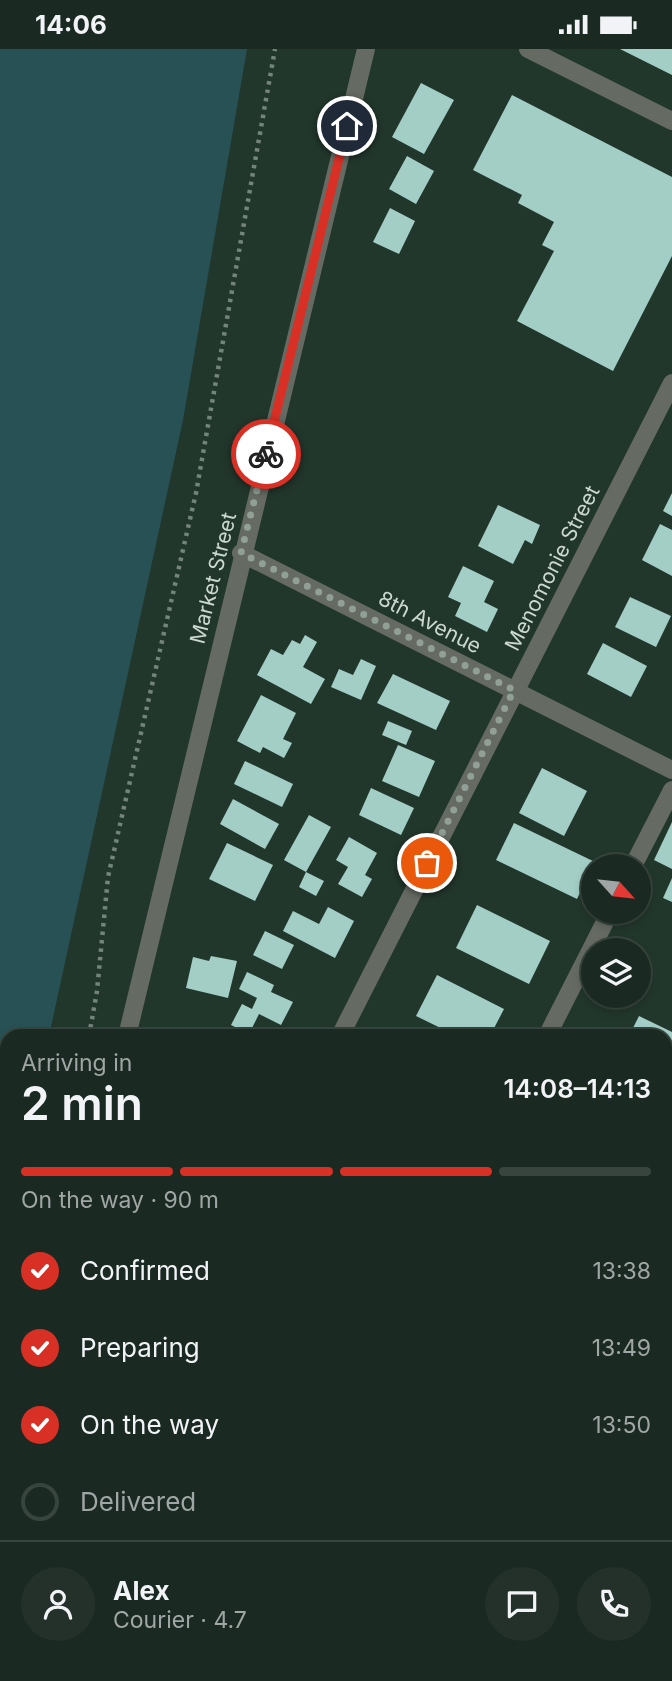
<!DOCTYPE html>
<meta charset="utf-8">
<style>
body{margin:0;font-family:Inter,sans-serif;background:#23312a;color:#f1f3f6;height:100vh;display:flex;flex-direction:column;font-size:26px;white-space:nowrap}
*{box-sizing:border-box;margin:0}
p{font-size:23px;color:#9fa6a5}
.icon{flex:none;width:38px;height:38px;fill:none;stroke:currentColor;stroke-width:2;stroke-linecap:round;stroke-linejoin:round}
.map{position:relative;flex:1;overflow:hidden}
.details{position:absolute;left:0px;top:980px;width:672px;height:653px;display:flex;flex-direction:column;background:#1a2921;border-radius:21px 21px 0 0;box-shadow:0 4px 10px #0003,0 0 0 2px #38453f}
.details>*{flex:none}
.needle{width:46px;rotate:117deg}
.fabs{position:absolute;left:581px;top:805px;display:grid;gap:14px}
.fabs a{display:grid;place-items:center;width:70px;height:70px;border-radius:50%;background:#1a2921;box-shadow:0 4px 10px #0003,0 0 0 2px #38453f;font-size:35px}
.pin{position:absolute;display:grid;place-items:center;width:60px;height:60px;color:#fff;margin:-30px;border:4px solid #fff;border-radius:50%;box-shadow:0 2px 7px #0007}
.courier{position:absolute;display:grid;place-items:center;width:70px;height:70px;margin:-35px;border:5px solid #d93025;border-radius:50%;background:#fff;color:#222;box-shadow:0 2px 9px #0007}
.headline em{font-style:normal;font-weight:600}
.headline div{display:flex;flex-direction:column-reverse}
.headline{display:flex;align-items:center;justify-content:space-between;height:119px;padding:0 21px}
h1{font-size:46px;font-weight:600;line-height:52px}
.bar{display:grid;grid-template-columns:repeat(4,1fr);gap:10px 7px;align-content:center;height:84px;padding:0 21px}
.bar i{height:9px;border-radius:5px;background:#38453f}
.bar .current{background:#d93025}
.bar p{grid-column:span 4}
.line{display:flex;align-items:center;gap:18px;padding:0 21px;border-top:2px solid #38453f}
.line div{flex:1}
.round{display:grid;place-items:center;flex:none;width:74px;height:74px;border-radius:37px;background:#23312a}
ol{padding:0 21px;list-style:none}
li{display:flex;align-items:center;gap:21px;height:77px}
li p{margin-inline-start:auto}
li .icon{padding:7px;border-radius:50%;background:#d93025;color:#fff;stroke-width:4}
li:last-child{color:#9fa6a5}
li i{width:38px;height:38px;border:4px solid #38453f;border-radius:50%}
.status{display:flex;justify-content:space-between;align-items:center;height:49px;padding:0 35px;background:#1a2921;direction:ltr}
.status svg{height:19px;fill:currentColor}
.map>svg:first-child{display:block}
.built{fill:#244132}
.water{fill:#285155}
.building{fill:#a3cec6}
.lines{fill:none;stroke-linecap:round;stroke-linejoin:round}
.path{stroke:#73847b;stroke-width:4.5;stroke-dasharray:3.5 5;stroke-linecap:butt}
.minor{stroke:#656b63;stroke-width:18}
.major{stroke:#97a493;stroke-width:18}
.done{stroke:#90a097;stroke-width:7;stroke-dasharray:0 12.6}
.route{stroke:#d93025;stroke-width:9}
.labels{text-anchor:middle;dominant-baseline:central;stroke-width:7;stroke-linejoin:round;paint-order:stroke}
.street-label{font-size:21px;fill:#cbd8d1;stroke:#22372c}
</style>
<div class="status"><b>14:06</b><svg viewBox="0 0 49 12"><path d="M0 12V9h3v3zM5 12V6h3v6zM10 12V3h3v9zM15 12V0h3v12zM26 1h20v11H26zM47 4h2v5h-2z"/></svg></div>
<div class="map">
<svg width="672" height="1632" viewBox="0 0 672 1632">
<rect width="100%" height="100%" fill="#22372c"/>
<g class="built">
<polygon points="672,1231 672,1352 665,1348 665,1245"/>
<polygon points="665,1387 672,1390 672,1577 665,1591"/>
<polygon points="515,1626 647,1626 644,1632 528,1632"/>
</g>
<polygon class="water" points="0,0 247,0 183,371 49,987 7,987 7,1186 0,1213"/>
<g class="building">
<polygon points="620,0 672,0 672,26"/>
<polygon points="421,34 454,51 424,105 392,88"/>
<polygon points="512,46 672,128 672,207 613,322 517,272 554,202 542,196 554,173 518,154 522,146 473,121"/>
<polygon points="407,107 434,122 416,155 389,140"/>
<polygon points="390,159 415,172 399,205 373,193"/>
<polygon points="672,444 672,467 663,462"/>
<polygon points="498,456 540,476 532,495 525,491 513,515 478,497"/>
<polygon points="660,475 672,481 672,527 642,511"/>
<polygon points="463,517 494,532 484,553 498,560 487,583 455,567 461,554 448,548"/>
<polygon points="630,548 671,567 656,598 615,578"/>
<polygon points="305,586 317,593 303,618 325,630 311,655 257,626 271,600 283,606 292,591 300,595"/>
<polygon points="603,594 647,617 631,648 587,625"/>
<polygon points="361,610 376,617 361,651 331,638 339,620 353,626"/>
<polygon points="393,625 450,652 436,681 377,654"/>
<polygon points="261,646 296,664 283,690 292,694 284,709 263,698 260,704 237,692"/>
<polygon points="388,672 412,682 406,696 382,686"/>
<polygon points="398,696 435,712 419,748 382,732"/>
<polygon points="245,712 293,735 282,758 234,735"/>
<polygon points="542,719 587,742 564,787 519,764"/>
<polygon points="371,739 414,759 401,786 359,766"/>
<polygon points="233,750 279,775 265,800 220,775"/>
<polygon points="309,766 331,778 306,823 324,832 316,847 299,838 306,823 284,811"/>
<polygon points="672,773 672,820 654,811"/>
<polygon points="514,774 595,813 577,850 496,811"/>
<polygon points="349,788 377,804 365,826 372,830 362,848 338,835 348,818 336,811"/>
<polygon points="227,794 273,816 255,852 209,830"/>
<polygon points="672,829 672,853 663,849"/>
<polygon points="477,856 550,892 529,935 456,899"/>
<polygon points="328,858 354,872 335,909 283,882 293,862 319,875"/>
<polygon points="265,882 294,896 282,920 253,906"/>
<polygon points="211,907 237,912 228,949 186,939 193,908 209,912"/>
<polygon points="247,923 274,936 271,943 293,953 281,976 259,965 249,985 231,976 242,955 252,960 257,949 239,940"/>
<polygon points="437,926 504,960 490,987 457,987 416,967"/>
<polygon points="639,967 672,983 672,1016 665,1013 665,987 629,987"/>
<polygon points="7,1407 7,1456 0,1453 0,1421"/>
<polygon points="0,1509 7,1513 7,1562 0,1558"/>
<polygon points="665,1516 672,1520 665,1540"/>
<polygon points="186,1626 205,1626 216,1632 183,1632"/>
<polygon points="321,1626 385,1626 382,1632 318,1632"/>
<polygon points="524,1626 579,1626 575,1632 537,1632"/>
</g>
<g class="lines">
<g class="path">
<polyline points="89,987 97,942 108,828 196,444 275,0"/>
<polyline points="0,1588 7,1574"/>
</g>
<g class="minor">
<polyline points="528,0 672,72"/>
<polyline points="241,504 672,721"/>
<polyline points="633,817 672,741"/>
<polyline points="127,987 366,0"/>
<polyline points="340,987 672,334"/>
<polyline points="547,987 610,863"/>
<polyline points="665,1368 672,1372"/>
<polyline points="665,1607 672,1594"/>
<polyline points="12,1632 15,1626"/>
<polyline points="220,1632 223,1626"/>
<polyline points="652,1632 655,1626"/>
</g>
<g class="major">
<polyline points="665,1183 672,1169"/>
<polyline points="437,1632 440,1626"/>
</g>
</g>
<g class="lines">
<polyline class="done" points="266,405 241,504 514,641 427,814"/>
<polyline class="route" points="266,405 347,77"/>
</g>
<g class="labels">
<g class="street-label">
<text transform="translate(552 519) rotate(-63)">Menomonie Street</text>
<text transform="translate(213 529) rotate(-76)">Market Street</text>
<text transform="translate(430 573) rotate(27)">8th Avenue</text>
</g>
</g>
</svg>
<div class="fabs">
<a><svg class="needle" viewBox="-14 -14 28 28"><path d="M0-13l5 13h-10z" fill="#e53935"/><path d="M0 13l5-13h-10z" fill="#9fa6a5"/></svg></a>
<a><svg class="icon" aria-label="layers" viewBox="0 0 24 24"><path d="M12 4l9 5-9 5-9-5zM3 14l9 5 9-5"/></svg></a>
</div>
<div class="pin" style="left:427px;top:814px;background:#ea580c"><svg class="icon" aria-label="bag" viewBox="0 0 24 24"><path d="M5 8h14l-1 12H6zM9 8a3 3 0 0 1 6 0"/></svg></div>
<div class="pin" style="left:347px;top:77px;background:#1f2937"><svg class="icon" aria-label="home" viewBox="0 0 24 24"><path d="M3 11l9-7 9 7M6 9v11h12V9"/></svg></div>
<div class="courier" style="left:266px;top:405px"><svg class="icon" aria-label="bike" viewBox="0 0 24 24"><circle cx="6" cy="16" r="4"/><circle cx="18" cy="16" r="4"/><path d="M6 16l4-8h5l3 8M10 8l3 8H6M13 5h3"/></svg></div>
<section class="details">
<div class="headline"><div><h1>2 min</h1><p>Arriving in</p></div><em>14:08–14:13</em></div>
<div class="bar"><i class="current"></i><i class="current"></i><i class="current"></i><i></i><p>On the way · 90 m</p></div>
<ol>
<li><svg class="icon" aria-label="check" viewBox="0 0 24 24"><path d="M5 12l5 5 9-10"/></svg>Confirmed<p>13:38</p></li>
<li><svg class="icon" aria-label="check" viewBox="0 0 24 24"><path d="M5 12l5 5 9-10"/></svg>Preparing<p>13:49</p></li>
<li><svg class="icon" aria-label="check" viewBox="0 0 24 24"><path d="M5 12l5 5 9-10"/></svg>On the way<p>13:50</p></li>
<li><i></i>Delivered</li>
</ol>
<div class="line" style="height:126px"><a class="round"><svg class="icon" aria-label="person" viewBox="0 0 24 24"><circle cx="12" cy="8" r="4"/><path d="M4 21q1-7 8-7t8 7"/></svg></a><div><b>Alex</b><p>Courier · 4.7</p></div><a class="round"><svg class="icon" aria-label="chat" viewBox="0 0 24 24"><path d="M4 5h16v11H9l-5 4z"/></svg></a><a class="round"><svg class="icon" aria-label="phone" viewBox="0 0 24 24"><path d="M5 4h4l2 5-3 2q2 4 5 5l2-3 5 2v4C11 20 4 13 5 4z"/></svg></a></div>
</section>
</div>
